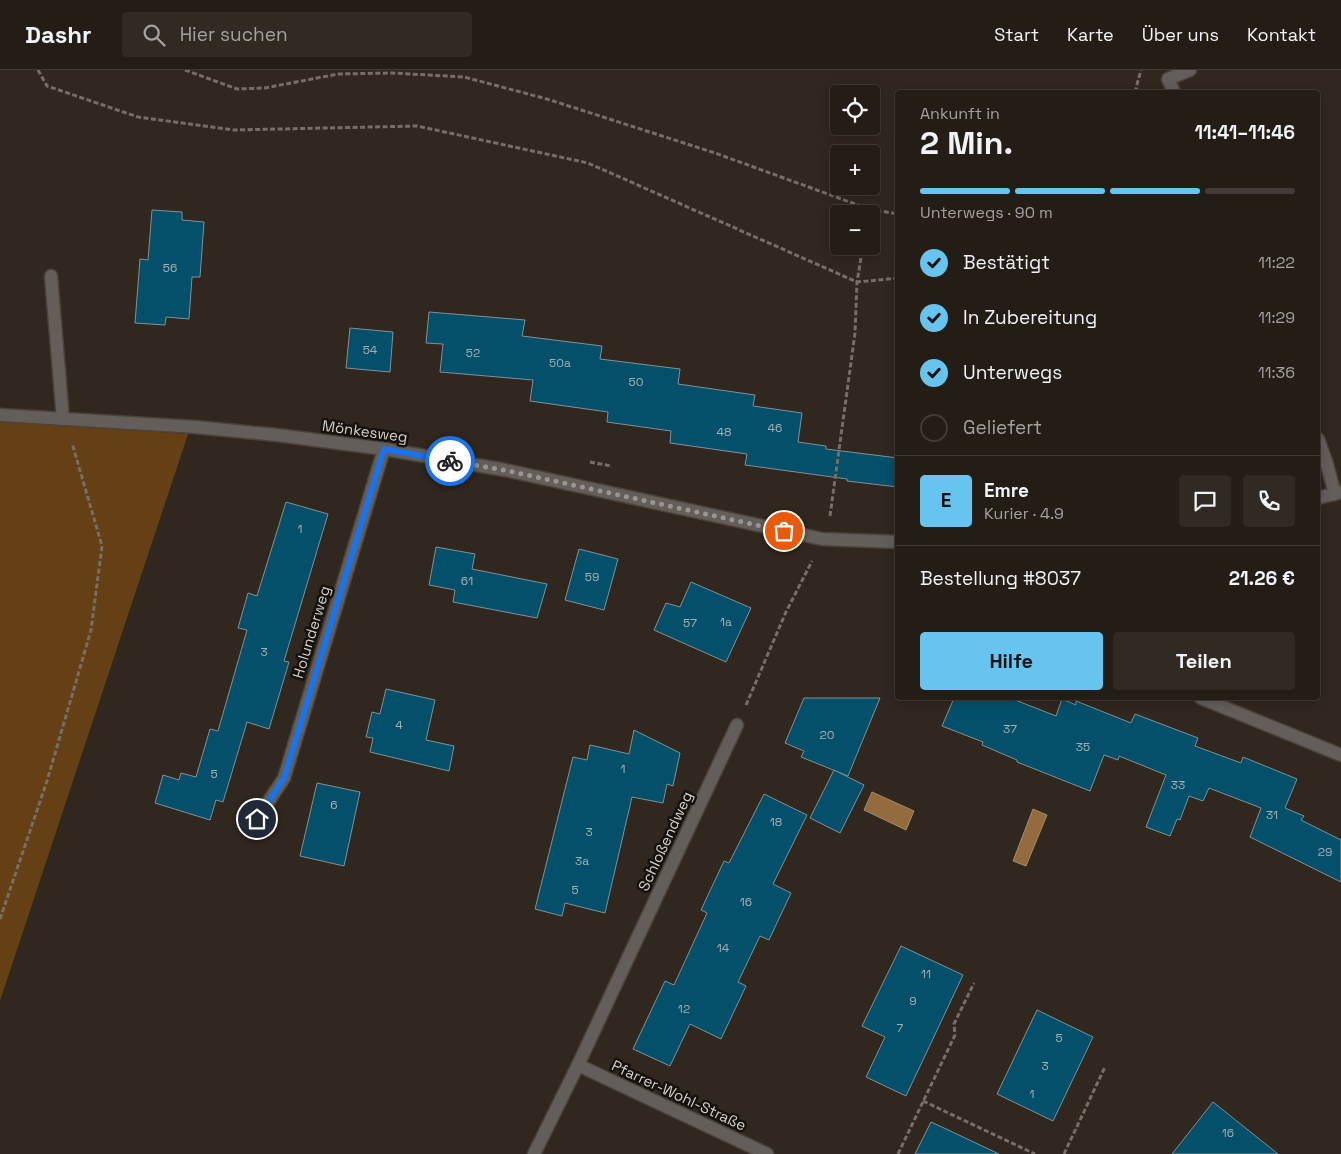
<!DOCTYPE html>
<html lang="de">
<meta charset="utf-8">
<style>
body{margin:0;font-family:"Space Grotesk",sans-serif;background:#302a23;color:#f1f3f6;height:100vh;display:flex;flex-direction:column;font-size:19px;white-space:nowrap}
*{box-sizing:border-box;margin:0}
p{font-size:16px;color:#a3a2a1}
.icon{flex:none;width:28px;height:28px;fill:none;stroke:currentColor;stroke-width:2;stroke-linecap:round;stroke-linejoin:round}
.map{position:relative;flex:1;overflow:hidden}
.side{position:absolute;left:895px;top:20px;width:425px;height:610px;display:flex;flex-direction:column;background:#241d16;border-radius:5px;box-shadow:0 2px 12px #0003,0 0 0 1px #413b35}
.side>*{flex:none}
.tools{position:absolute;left:830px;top:15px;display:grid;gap:10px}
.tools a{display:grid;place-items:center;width:50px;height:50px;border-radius:5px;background:#241d16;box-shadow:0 2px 12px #0003,0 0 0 1px #413b35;font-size:25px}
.pin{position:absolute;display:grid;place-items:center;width:42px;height:42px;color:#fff;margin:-21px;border:2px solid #fff;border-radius:50%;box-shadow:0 1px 5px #0007}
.courier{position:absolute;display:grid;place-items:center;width:50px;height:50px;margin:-25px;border:4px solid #1a73e8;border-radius:50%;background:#fff;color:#222;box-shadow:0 1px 6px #0007}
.head em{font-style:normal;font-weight:700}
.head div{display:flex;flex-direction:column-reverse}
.head{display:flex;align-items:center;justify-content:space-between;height:85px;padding:0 25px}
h1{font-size:32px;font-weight:700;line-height:38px}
.bar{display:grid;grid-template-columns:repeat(4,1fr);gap:8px 5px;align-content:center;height:60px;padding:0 25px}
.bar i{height:6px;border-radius:4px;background:#413b35}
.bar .current{background:#66c4ef}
.bar p{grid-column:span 4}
.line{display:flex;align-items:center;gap:12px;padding:0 25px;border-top:1px solid #413b35}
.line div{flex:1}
.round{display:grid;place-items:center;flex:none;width:52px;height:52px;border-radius:5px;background:#302a23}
ol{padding:0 25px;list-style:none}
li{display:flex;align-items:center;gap:15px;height:55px}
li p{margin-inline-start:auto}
li .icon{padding:5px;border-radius:50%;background:#66c4ef;color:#111;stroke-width:4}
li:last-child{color:#a3a2a1}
li i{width:28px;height:28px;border:2px solid #413b35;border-radius:50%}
.cta{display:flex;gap:10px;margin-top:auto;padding:10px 25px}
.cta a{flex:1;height:58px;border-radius:5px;background:#66c4ef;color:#111;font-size:20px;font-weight:700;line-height:58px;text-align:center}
.cta a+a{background:#302a23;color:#f1f3f6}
header{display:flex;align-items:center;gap:30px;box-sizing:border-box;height:70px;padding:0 25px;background:#241d16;border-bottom:1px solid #413b35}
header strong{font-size:24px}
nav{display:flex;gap:28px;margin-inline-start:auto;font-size:18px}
.search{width:350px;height:45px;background:#302a23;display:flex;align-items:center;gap:12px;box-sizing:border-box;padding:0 18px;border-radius:5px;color:#a3a2a1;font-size:19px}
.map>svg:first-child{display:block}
.green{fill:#644014}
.water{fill:#936b3f;stroke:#a78969}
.building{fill:#044f6a;stroke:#829198}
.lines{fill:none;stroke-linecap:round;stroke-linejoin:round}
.service-casing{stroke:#4b423a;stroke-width:15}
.minor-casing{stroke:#4b423a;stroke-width:15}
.path{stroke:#766e67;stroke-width:3;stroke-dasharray:5 2.5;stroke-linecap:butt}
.service{stroke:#635e5a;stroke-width:12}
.minor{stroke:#635e5a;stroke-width:12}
.done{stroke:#9c958e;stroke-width:5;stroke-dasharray:0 9}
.route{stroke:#1a73e8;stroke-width:6}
.labels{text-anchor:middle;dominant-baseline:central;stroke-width:5;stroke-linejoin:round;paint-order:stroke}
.number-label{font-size:12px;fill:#a2b0b2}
.street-label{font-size:15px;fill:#d6d0ca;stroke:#15110d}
</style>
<header>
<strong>Dashr</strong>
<div class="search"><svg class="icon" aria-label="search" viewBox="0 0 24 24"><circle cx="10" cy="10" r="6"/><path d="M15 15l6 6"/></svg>Hier suchen</div>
<nav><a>Start</a><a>Karte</a><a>Über uns</a><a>Kontakt</a></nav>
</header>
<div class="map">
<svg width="1341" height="1084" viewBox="0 0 1341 1084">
<rect width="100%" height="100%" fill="#30271e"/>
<polygon class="green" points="0,350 188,364 0,931"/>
<g class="water">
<polygon points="872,722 914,741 906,760 864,740"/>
<polygon points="1033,739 1047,745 1026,796 1013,791"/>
</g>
<g class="building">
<polygon points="152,140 182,142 182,150 204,152 200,207 192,207 189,249 166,247 165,255 135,253 140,189 148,190"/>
<polygon points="429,242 525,250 522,266 602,276 600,289 680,299 678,314 755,325 753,336 802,343 798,372 826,376 826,379 898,388 898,417 847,411 847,409 745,395 747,384 670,373 671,361 607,352 608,342 530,331 533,310 440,302 443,274 426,273"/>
<polygon points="350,258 393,262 390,302 346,298"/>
<polygon points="286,432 328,444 284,591 289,592 269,659 247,652 223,732 216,730 210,750 155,733 163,705 179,710 181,703 196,707 210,659 218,661 247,560 238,558 248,523 257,526"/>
<polygon points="436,477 475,484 472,499 547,514 537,548 453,532 455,520 429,515"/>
<polygon points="579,479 618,489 604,540 565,530"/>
<polygon points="691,512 751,538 726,592 654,560 666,533 680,537"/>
<polygon points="386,619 435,630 426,670 454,676 449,701 370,682 373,668 366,667 372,642 380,644"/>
<polygon points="804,628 880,628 848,706 801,687 804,681 785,673"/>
<polygon points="954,628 1010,628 1056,646 1062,629 1076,635 1076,631 1131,653 1135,644 1198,668 1195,676 1241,693 1243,687 1297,709 1285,738 1304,746 1301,750 1341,770 1341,812 1250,767 1261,738 1209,718 1203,731 1189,726 1180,750 1177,749 1170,766 1146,757 1166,705 1119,686 1118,690 1104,685 1090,721 1017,692 1017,690 982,675 983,672 942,656"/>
<polygon points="634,660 680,683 673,716 667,714 663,733 632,727 605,843 565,833 562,846 535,839 573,687 587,690 590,675 629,684"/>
<polygon points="834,700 864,715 840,763 810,748"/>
<polygon points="317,713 360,722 344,796 300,786"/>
<polygon points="764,724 807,745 773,814 791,823 769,870 760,866 738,912 746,916 721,969 690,954 670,996 633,979 665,911 674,915 707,843 701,840 724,791 729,793"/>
<polygon points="901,876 963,905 906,1026 866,1007 885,967 862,956"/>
<polygon points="1037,940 1093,967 1053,1051 997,1024"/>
<polygon points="1213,1032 1278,1084 1172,1084"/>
<polygon points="931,1052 944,1058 999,1084 915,1084"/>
</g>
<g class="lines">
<defs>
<g id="service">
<polyline points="1174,22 1168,9 1190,0"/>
<polyline points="51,206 63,349"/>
</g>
<g id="minor">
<polyline points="0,345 195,357 277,365 384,379 505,400 822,469 898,472"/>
<polyline points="1318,369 1326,391 1335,424"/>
<polyline points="1318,428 1341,422"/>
<polyline points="1201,628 1341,685"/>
<polyline points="257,749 284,708 384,379"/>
<polyline points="578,995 767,1084"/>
<polyline points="534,1084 578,995 737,655"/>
</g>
</defs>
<use href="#service" class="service-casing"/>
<use href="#minor" class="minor-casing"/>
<g class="path">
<polyline points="38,0 47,16 138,47 234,60 417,56 588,93 857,212 898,208"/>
<polyline points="185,0 237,19 265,18 338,4 392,3 464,7 547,29 715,83 869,139 868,144"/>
<polyline points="1138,22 1136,18 1141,0"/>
<polyline points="869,139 898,144"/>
<polyline points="590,392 611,396"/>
<polyline points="830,446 855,263 857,212 863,176"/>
<polyline points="746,635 786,542 812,491"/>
<polyline points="0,849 47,711 91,560 102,476 72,373"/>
<polyline points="923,1031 1035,1084"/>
<polyline points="898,1084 955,965 954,954 974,913"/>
<polyline points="1064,1084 1105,997"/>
</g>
<use href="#service" class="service"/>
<use href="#minor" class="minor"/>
</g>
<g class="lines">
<polyline class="done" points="450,391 504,400 784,461"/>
<polyline class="route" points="257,749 284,708 384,379 450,391"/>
</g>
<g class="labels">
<g class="number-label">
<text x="170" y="198">56</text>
<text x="370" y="280">54</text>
<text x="473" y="283">52</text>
<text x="560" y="293">50a</text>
<text x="636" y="312">50</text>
<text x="775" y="358">46</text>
<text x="724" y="362">48</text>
<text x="300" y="459">1</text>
<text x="592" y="507">59</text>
<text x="467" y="511">61</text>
<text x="726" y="552">1a</text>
<text x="690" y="553">57</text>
<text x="264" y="582">3</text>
<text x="399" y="655">4</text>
<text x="1010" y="659">37</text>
<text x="827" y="665">20</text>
<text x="1083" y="677">35</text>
<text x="623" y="699">1</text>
<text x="214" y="704">5</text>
<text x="1178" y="715">33</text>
<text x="334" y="735">6</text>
<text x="1272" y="745">31</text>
<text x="776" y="752">18</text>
<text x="589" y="762">3</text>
<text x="1325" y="782">29</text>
<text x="582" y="791">3a</text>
<text x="575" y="820">5</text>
<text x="746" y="832">16</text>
<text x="723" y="878">14</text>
<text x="926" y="904">11</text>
<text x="913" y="931">9</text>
<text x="684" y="939">12</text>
<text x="900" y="958">7</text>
<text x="1059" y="968">5</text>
<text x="1045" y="996">3</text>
<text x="1032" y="1024">1</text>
<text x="1228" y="1063">16</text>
</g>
<g class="street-label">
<text transform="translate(365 361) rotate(8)">Mönkesweg</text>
<text transform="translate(311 562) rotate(-73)">Holunderweg</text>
<text transform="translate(665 771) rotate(-65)">Schloßendweg</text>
<text transform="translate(679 1025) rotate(25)">Pfarrer-Wohl-Straße</text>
</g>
</g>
</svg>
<div class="tools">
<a><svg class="icon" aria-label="locate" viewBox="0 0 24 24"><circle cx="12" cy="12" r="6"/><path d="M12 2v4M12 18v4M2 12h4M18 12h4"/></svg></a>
<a>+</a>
<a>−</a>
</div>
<div class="pin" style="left:784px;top:461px;background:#ea580c"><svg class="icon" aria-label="bag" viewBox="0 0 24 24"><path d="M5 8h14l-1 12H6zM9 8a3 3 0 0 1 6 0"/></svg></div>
<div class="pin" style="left:257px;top:749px;background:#1f2937"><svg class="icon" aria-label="home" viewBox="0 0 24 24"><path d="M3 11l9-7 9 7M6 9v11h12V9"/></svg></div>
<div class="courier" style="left:450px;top:391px"><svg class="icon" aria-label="bike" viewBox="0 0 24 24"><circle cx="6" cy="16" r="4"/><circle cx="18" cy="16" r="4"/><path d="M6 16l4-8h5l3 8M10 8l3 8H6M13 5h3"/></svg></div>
<section class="side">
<div class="head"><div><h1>2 Min.</h1><p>Ankunft in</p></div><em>11:41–11:46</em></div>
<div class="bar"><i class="current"></i><i class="current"></i><i class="current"></i><i></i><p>Unterwegs · 90 m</p></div>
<ol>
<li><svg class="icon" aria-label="check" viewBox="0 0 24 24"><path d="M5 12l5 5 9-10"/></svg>Bestätigt<p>11:22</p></li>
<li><svg class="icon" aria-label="check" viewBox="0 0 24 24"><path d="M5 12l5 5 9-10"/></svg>In Zubereitung<p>11:29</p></li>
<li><svg class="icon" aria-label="check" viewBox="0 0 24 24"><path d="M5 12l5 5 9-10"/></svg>Unterwegs<p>11:36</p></li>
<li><i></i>Geliefert</li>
</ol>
<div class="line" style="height:90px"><b class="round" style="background:#66c4ef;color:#111">E</b><div><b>Emre</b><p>Kurier · 4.9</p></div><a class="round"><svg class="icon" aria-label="chat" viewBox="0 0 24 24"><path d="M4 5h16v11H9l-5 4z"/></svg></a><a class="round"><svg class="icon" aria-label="phone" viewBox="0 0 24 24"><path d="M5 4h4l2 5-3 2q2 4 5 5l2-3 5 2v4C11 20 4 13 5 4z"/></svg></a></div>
<div class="line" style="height:65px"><div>Bestellung #8037</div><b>21.26 €</b></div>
<div class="cta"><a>Hilfe</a><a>Teilen</a></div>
</section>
</div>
